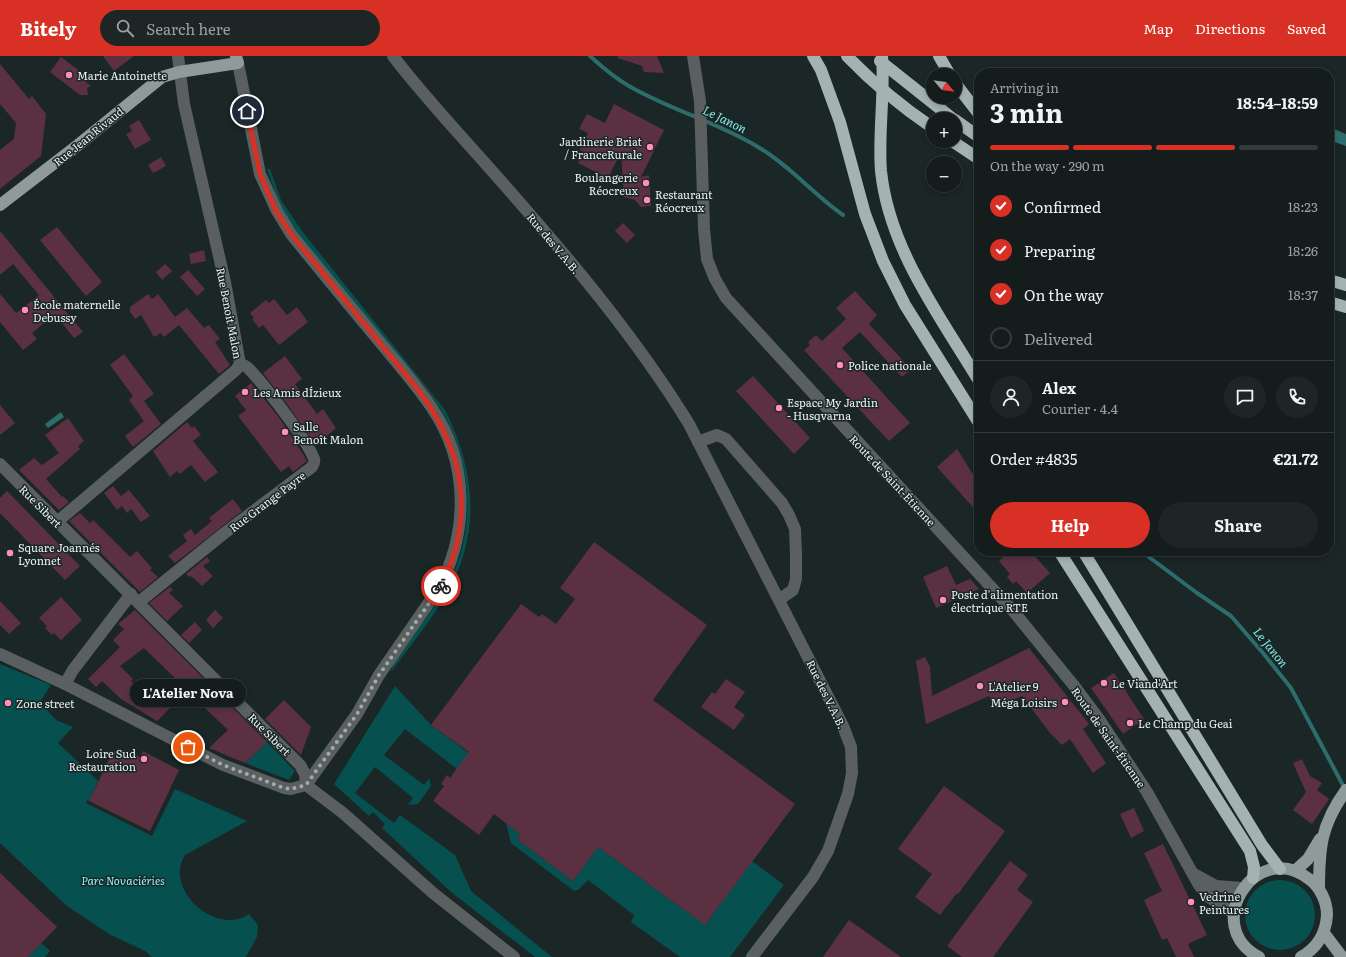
<!DOCTYPE html>
<meta charset="utf-8">
<style>
body{margin:0;font-family:Literata,serif;background:#1d2525;color:#f1f3f6;height:100vh;display:flex;flex-direction:column;font-size:15px;white-space:nowrap}
*{box-sizing:border-box;margin:0}
p{font-size:13px;color:#9da1a3}
.icon{flex:none;width:22px;height:22px;fill:none;stroke:currentColor;stroke-width:2;stroke-linecap:round;stroke-linejoin:round}
.map{position:relative;flex:1;overflow:hidden}
.sheet{position:absolute;left:974px;top:12px;width:360px;height:488px;display:flex;flex-direction:column;background:#141c1c;border-radius:16px;box-shadow:0 2px 6px #0003,0 0 0 1px #333a3b}
.sheet>*{flex:none}
.needle{width:26px;rotate:119deg}
.fabs{position:absolute;left:926px;top:12px;display:grid;gap:8px}
.fabs a{display:grid;place-items:center;width:36px;height:36px;border-radius:50%;background:#141c1c;box-shadow:0 2px 6px #0003,0 0 0 1px #333a3b;font-size:20px}
.pin{position:absolute;display:grid;place-items:center;width:34px;height:34px;color:#fff;margin:-17px;border:2px solid #fff;border-radius:50%;box-shadow:0 1px 4px #0007}
.courier{position:absolute;display:grid;place-items:center;width:40px;height:40px;margin:-20px;border:3px solid #d93025;border-radius:50%;background:#fff;color:#222;box-shadow:0 1px 5px #0007}
.bubble{position:absolute;height:28px;border-radius:14px;background:#141c1c;box-shadow:0 2px 6px #0003,0 0 0 1px #333a3b;font-size:13px;font-weight:700;line-height:28px;text-align:center}
.head em{font-style:normal;font-weight:700}
.head div{display:flex;flex-direction:column-reverse}
.head{display:flex;align-items:center;justify-content:space-between;height:68px;padding:0 16px}
h1{font-size:26px;font-weight:700;line-height:30px}
.bar{display:grid;grid-template-columns:repeat(4,1fr);gap:6px 4px;align-content:center;height:48px;padding:0 16px}
.bar i{height:5px;border-radius:3px;background:#333a3b}
.bar .on{background:#d93025}
.bar p{grid-column:span 4}
.line{display:flex;align-items:center;gap:10px;padding:0 16px;border-top:1px solid #333a3b}
.line div{flex:1}
.round{display:grid;place-items:center;flex:none;width:42px;height:42px;border-radius:21px;background:#1d2525}
ol{padding:0 16px;list-style:none}
li{display:flex;align-items:center;gap:12px;height:44px}
li p{margin-inline-start:auto}
li .icon{padding:4px;border-radius:50%;background:#d93025;color:#fff;stroke-width:4}
li:last-child{color:#9da1a3}
li i{width:22px;height:22px;border:2px solid #333a3b;border-radius:50%}
.cta{display:flex;gap:8px;margin-top:auto;padding:8px 16px}
.cta a{flex:1;height:46px;border-radius:24px;background:#d93025;color:#fff;font-size:16px;font-weight:700;line-height:46px;text-align:center}
.cta a+a{background:#1d2525;color:#f1f3f6}
header{display:flex;align-items:center;gap:24px;box-sizing:border-box;height:56px;padding:0 20px;background:#d93025;color:#fff}
header strong{font-size:19px}
nav{display:flex;gap:22px;margin-inline-start:auto;font-size:14px}
.search{width:280px;height:36px;background:#1d2525;display:flex;align-items:center;gap:10px;box-sizing:border-box;padding:0 14px;border-radius:22px;color:#9da1a3;font-size:15px}
.map>svg:first-child{display:block}
.green{fill:#06504f}
.water{fill:#2c6c6b}
.lines{fill:none;stroke-linecap:round;stroke-linejoin:round}
.stream{stroke:#2c6c6b;stroke-width:4}
.building{fill:#5b3142;fill-rule:evenodd}
.minor{stroke:#5a5f5f;stroke-width:12}
.major{stroke:#8f9b9a;stroke-width:12}
.highway{stroke:#a4b2b2;stroke-width:12}
.done{stroke:#a2abab;stroke-width:4;stroke-dasharray:0 7.2}
.route{stroke:#d93025;stroke-width:5}
.poi-dot{fill:#ff8ebb;stroke:#1b2626;stroke-width:1.5}
.labels{text-anchor:middle;dominant-baseline:central;stroke-width:3;stroke-linejoin:round;paint-order:stroke}
.poi-label{font-size:11px;fill:#eaf2f2;stroke:#1b2626;text-anchor:start}
.street-label{font-size:11px;fill:#eaf2f2;stroke:#1b2626}
.park-label{font-size:11px;font-style:italic;fill:#90f5f3;stroke:#1b2626}
.water-label{font-size:12px;font-style:italic;fill:#7fe4e2;stroke:#1b2626}
</style>
<header>
<strong>Bitely</strong>
<div class="search"><svg class="icon" aria-label="search" viewBox="0 0 24 24"><circle cx="10" cy="10" r="6"/><path d="M15 15l6 6"/></svg>Search here</div>
<nav><a>Map</a><a>Directions</a><a>Saved</a></nav>
</header>
<div class="map">
<svg width="1346" height="901" viewBox="0 0 1346 901">
<rect width="100%" height="100%" fill="#1b2626"/>
<g class="green">
<path d="M 267,113 L 270,113 L 281,144 L 302,175 L 445,354 C 475,414 482,476 447,537 C 431,565 410,590 391,616 C 393,603 405,591 413,580 C 431,555 451,530 460,500 C 474,451 468,398 441,354 C 426,330 405,308 386,286 C 354,247 321,208 291,168 L 278,145 Z"/>
<path d="M 0,608 L 51,629 L 40,646 L 56,664 L 73,671 L 58,687 L 98,725 L 89,745 L 87,744 L 86,747 L 152,780 L 175,733 L 247,765 L 185,799 C 163,833 216,881 249,858 L 258,869 L 257,881 L 246,901 L 152,901 L 145,895 L 109,878 L 67,850 L 0,787 Z"/>
<polygon points="395,630 431,669 514,730 457,713 405,673 384,699 424,729 429,722 431,730 418,748 408,749 413,742 375,711 355,737 394,767 400,759 455,799 471,835 552,901 535,901 451,836 382,772 385,768 373,756 369,760 334,728"/>
<polygon points="267,686 295,715 289,724 245,707"/>
<polygon points="550,756 705,869 752,805 784,829 730,901 680,901 631,866 634,859 588,824 578,834 574,835 511,787 506,767 521,779 517,783 573,825 591,800 543,765"/>
<circle cx="1280" cy="859" r="35"/>
<polygon points="41,887 50,895 45,901 28,901"/>
</g>
<g class="water">
<polygon points="1329,71 1346,78 1346,90 1329,84"/>
<polygon points="61,356 64,361 48,372 45,368"/>
</g>
<g class="lines">
<g class="stream">
<path d="M 590,0 C 602,11 615,22 629,30 C 670,54 717,66 758,91 C 789,109 813,138 843,159"/>
<polyline points="1141,495 1197,537 1231,560 1263,597 1291,632 1345,733"/>
</g>
</g>
<g class="building">
<polygon points="103,0 134,0 114,15"/>
<polygon points="618,0 657,0 664,17 644,16 642,10 618,2"/>
<polygon points="61,1 89,22 86,26 91,30 87,32 88,39 80,39 50,16"/>
<polygon points="0,8 29,43 32,40 46,58 41,100 0,133 0,94 14,83 16,67 0,48"/>
<polygon points="614,48 664,74 641,121 649,119 651,150 641,151 635,144 624,141 621,96 608,122 578,107 584,96 580,94 588,77 579,73 587,58 605,67"/>
<polygon points="139,64 151,84 135,93 126,78 132,75 129,70"/>
<polygon points="161,101 166,110 153,117 148,109"/>
<polygon points="623,167 635,179 627,187 615,175"/>
<polygon points="57,171 102,226 86,240 40,184"/>
<polygon points="0,175 83,276 74,282 55,258 32,277 37,283 23,294 0,266 0,238 16,257 39,239 13,208 0,219"/>
<polygon points="204,194 206,205 191,208 189,198"/>
<polygon points="165,208 172,215 162,224 156,216"/>
<polygon points="188,214 205,233 197,240 180,221"/>
<polygon points="855,235 877,259 869,268 911,313 902,321 860,276 842,292 910,367 889,385 804,294 810,289 808,286 816,279 822,285 846,263 836,252"/>
<polygon points="148,238 152,243 158,238 175,261 187,252 204,272 209,269 220,283 215,286 230,309 219,318 179,269 164,281 161,277 154,281 141,259 135,263 130,256 130,251"/>
<polygon points="274,243 287,259 297,251 308,266 279,289 263,269 259,272 252,263 254,262 250,257 266,244 269,247"/>
<polygon points="124,298 154,338 144,345 161,368 133,391 125,380 144,365 129,344 133,340 110,309"/>
<polygon points="285,300 302,323 295,328 317,358 323,353 336,372 316,390 290,352 263,317"/>
<polygon points="753,320 810,382 794,398 736,335"/>
<polygon points="251,327 278,360 303,398 307,405 293,416 289,410 281,416 238,360 246,354 235,340"/>
<polygon points="0,349 15,367 0,379"/>
<polygon points="68,362 84,385 78,390 80,393 46,423 62,441 63,440 69,446 59,454 19,414 34,402 42,409 59,397 45,379"/>
<polygon points="187,366 192,372 194,370 201,379 193,385 218,416 205,426 191,409 180,418 177,415 170,421 153,395"/>
<polygon points="957,393 979,428 979,458 937,411"/>
<polygon points="113,430 121,440 129,434 150,460 141,466 131,453 127,457 122,450 117,454 104,437"/>
<polygon points="7,435 80,510 65,524 0,457 0,442"/>
<polygon points="233,443 242,455 175,507 168,500 187,485 183,479 191,473 195,479 212,465 209,462"/>
<polygon points="80,457 90,467 93,464 130,501 137,495 152,512 150,514 158,521 140,536 69,465"/>
<polygon points="594,486 707,569 653,644 795,748 705,869 598,791 573,825 517,783 521,779 494,758 479,779 433,745 444,730 441,728 447,719 450,722 469,696 431,669 521,548 539,561 542,558 556,568 575,543 560,532"/>
<polygon points="1010,495 1030,495 1050,517 1027,537 1016,525 1013,528 1007,521 1010,518 999,505"/>
<polygon points="207,501 210,505 203,510 213,520 202,530 191,520 189,521 186,518"/>
<polygon points="947,510 956,529 970,523 979,533 936,552 923,521"/>
<polygon points="170,531 173,534 169,537 183,550 167,565 149,547"/>
<polygon points="61,541 82,564 61,584 54,577 52,579 45,572 47,570 39,562"/>
<polygon points="0,545 21,567 9,578 0,569"/>
<path d="M 135,554 L 267,686 L 245,707 L 209,692 L 228,674 L 187,635 L 157,665 L 121,643 L 102,625 L 96,631 L 88,623 L 120,591 L 113,584 L 124,573 L 118,568 ZM 144,592 L 178,625 L 173,630 L 176,632 L 157,651 L 132,636 L 137,632 L 131,625 L 133,623 L 120,610 Z"/>
<polygon points="215,554 223,562 213,572 206,564"/>
<polygon points="195,566 202,574 189,587 181,579"/>
<polygon points="1029,592 1089,668 1083,673 1106,707 1093,717 1070,683 1062,689 1050,677 1022,640 995,652 989,640 926,668 916,605 925,601 930,611 932,640"/>
<polygon points="1114,617 1144,663 1123,678 1091,632"/>
<polygon points="726,623 745,636 734,651 745,659 734,674 701,651 712,636 715,638"/>
<polygon points="284,644 311,671 301,699 265,663"/>
<polygon points="113,695 125,701 128,695 140,701 143,695 179,714 150,775 89,745"/>
<polygon points="1302,703 1310,720 1322,727 1317,734 1329,743 1312,768 1293,754 1306,736 1293,707"/>
<polygon points="944,730 1005,775 958,838 957,837 940,859 915,841 932,818 898,793"/>
<polygon points="1134,752 1144,775 1131,782 1120,758"/>
<polygon points="1163,788 1207,879 1188,888 1194,901 1176,901 1167,882 1162,884 1144,844 1162,835 1144,797"/>
<polygon points="1010,805 1028,819 1017,834 1033,846 993,901 962,901 947,890"/>
<polygon points="0,817 57,871 28,901 0,901"/>
<polygon points="849,864 901,901 823,901"/>
</g>
<g class="lines">
<g class="minor">
<path d="M 393,0 C 426,43 464,83 500,124 C 568,201 635,280 689,368 L 843,670 L 851,691 L 852,717 L 848,738 L 828,795 L 813,821 L 752,901"/>
<polyline points="693,0 700,45 704,173 707,203 715,223 726,242 1014,556 1075,631 1099,663 1147,736 1199,829 1210,842 1233,857"/>
<path d="M 238,7 L 260,118 L 277,155 L 291,178 C 320,214 349,249 379,285 C 397,307 416,328 432,352 C 469,407 469,475 439,532 L 379,619 L 357,658 L 306,729"/>
<polyline points="698,386 717,379 726,383 782,447 789,459 795,473 796,499 796,523 793,534 780,543"/>
<polyline points="0,408 300,709 305,718 306,729"/>
<polyline points="57,466 236,314 240,308 225,226 184,48 178,0"/>
<path d="M 139,546 L 222,479 L 312,411 C 314,408 315,406 314,403 C 308,385 262,326 248,312 C 246,310 243,309 240,308"/>
<polyline points="0,598 65,628 223,709 284,732 291,733 306,729"/>
<polyline points="65,628 73,614 131,538"/>
<polyline points="306,729 343,757 433,837 514,901"/>
<polyline points="1194,818 1216,830 1242,832"/>
</g>
<g class="major">
<polyline points="0,149 78,89 162,21 179,16 238,7 236,0"/>
<polyline points="1295,815 1308,803 1320,783"/>
<path d="M 1319,833 C 1319,791 1321,769 1346,734"/>
<polyline points="1324,877 1342,901"/>
<path d="M 1259,901 C 1200,870 1256,782 1309,823 C 1320,831 1327,845 1327,859 C 1326,877 1317,892 1301,901"/>
</g>
<g class="highway">
<polyline points="813,0 821,14 840,66 865,158 883,205 905,249 979,367"/>
<path d="M 847,0 C 873,27 902,51 933,72"/>
<path d="M 882,0 C 885,38 878,77 881,115 C 889,193 940,260 979,325"/>
<polyline points="939,0 950,19"/>
<polyline points="880,5 953,63"/>
<polyline points="955,27 979,58"/>
<polyline points="955,64 979,81"/>
<polyline points="952,85 979,103"/>
<polyline points="1329,224 1346,229"/>
<polyline points="1329,246 1346,251"/>
<polyline points="1059,495 1250,795 1254,811 1253,822"/>
<polyline points="1083,495 1262,789 1280,813"/>
</g>
</g>
<g class="lines">
<polyline class="done" points="188,691 223,709 284,732 291,733 306,729 357,658 379,619 441,530"/>
<path class="route" d="M 247,55 L 260,118 L 276,155 L 291,178 L 419,335 C 464,395 476,461 441,530"/>
</g>
<g class="poi-dot">
<circle cx="69" cy="19" r="4"/>
<circle cx="650" cy="91" r="4"/>
<circle cx="646" cy="127" r="4"/>
<circle cx="647" cy="144" r="4"/>
<circle cx="25" cy="254" r="4"/>
<circle cx="840" cy="309" r="4"/>
<circle cx="245" cy="336" r="4"/>
<circle cx="779" cy="352" r="4"/>
<circle cx="285" cy="376" r="4"/>
<circle cx="10" cy="497" r="4"/>
<circle cx="943" cy="544" r="4"/>
<circle cx="1104" cy="627" r="4"/>
<circle cx="980" cy="630" r="4"/>
<circle cx="1065" cy="646" r="4"/>
<circle cx="8" cy="647" r="4"/>
<circle cx="1130" cy="667" r="4"/>
<circle cx="144" cy="703" r="4"/>
<circle cx="1191" cy="846" r="4"/>
</g>
<g class="labels">
<g class="poi-label">
<text x="77" y="19">Marie Antoinette</text>
<text x="642" y="85" text-anchor="end">Jardinerie Briat<tspan x="642" dy="13">/ FranceRurale</tspan></text>
<text x="638" y="121" text-anchor="end">Boulangerie<tspan x="638" dy="13">Réocreux</tspan></text>
<text x="655" y="138">Restaurant<tspan x="655" dy="13">Réocreux</tspan></text>
<text x="33" y="248">École maternelle<tspan x="33" dy="13">Debussy</tspan></text>
<text x="848" y="309">Police nationale</text>
<text x="253" y="336">Les Amis dÍzieux</text>
<text x="787" y="346">Espace My Jardin<tspan x="787" dy="13">- Husqvarna</tspan></text>
<text x="293" y="370">Salle<tspan x="293" dy="13">Benoît Malon</tspan></text>
<text x="18" y="491">Square Joannés<tspan x="18" dy="13">Lyonnet</tspan></text>
<text x="951" y="538">Poste d'alimentation<tspan x="951" dy="13">électrique RTE</tspan></text>
<text x="1112" y="627">Le Viand'Art</text>
<text x="988" y="630">L'Atelier 9</text>
<text x="1057" y="646" text-anchor="end">Méga Loisirs</text>
<text x="16" y="647">Zone street</text>
<text x="1138" y="667">Le Champ du Geai</text>
<text x="136" y="697" text-anchor="end">Loire Sud<tspan x="136" dy="13">Restauration</tspan></text>
<text x="1199" y="840">Vedrine<tspan x="1199" dy="13">Peintures</tspan></text>
</g>
<g class="street-label">
<text transform="translate(88 80) rotate(-39)">Rue Jean Rivaud</text>
<text transform="translate(554 187) rotate(50)">Rue des V.A.B.</text>
<text transform="translate(230 257) rotate(79)">Rue Benoit Malon</text>
<text transform="translate(893 424) rotate(47)">Route de Saint-Étienne</text>
<text transform="translate(267 445) rotate(-37)">Rue Grange Payre</text>
<text transform="translate(41 450) rotate(45)">Rue Sibert</text>
<text transform="translate(827 638) rotate(64)">Rue des V.A.B.</text>
<text transform="translate(270 678) rotate(45)">Rue Sibert</text>
<text transform="translate(1109 681) rotate(55)">Route de Saint-Étienne</text>
</g>
<g class="park-label">
<text x="123" y="824">Parc Novaciéries</text>
</g>
<g class="water-label">
<text transform="translate(725 63) rotate(26)">Le Janon</text>
<text transform="translate(1271 591) rotate(51)">Le Janon</text>
</g>
</g>
</svg>
<div class="fabs">
<a><svg class="needle" viewBox="-14 -14 28 28"><path d="M0-13l5 13h-10z" fill="#e53935"/><path d="M0 13l5-13h-10z" fill="#9da1a3"/></svg></a>
<a>+</a>
<a>−</a>
</div>
<div class="pin" style="left:188px;top:691px;background:#ea580c"><svg class="icon" aria-label="bag" viewBox="0 0 24 24"><path d="M5 8h14l-1 12H6zM9 8a3 3 0 0 1 6 0"/></svg></div>
<div class="pin" style="left:247px;top:55px;background:#1f2937"><svg class="icon" aria-label="home" viewBox="0 0 24 24"><path d="M3 11l9-7 9 7M6 9v11h12V9"/></svg></div>
<div class="courier" style="left:441px;top:530px"><svg class="icon" aria-label="bike" viewBox="0 0 24 24"><circle cx="6" cy="16" r="4"/><circle cx="18" cy="16" r="4"/><path d="M6 16l4-8h5l3 8M10 8l3 8H6M13 5h3"/></svg></div>
<div class="bubble" style="left:130px;top:623px;width:116px">L'Atelier Nova</div>
<section class="sheet">
<div class="head"><div><h1>3 min</h1><p>Arriving in</p></div><em>18:54–18:59</em></div>
<div class="bar"><i class="on"></i><i class="on"></i><i class="on"></i><i></i><p>On the way · 290 m</p></div>
<ol>
<li><svg class="icon" aria-label="check" viewBox="0 0 24 24"><path d="M5 12l5 5 9-10"/></svg>Confirmed<p>18:23</p></li>
<li><svg class="icon" aria-label="check" viewBox="0 0 24 24"><path d="M5 12l5 5 9-10"/></svg>Preparing<p>18:26</p></li>
<li><svg class="icon" aria-label="check" viewBox="0 0 24 24"><path d="M5 12l5 5 9-10"/></svg>On the way<p>18:37</p></li>
<li><i></i>Delivered</li>
</ol>
<div class="line" style="height:72px"><a class="round"><svg class="icon" aria-label="person" viewBox="0 0 24 24"><circle cx="12" cy="8" r="4"/><path d="M4 21q1-7 8-7t8 7"/></svg></a><div><b>Alex</b><p>Courier · 4.4</p></div><a class="round"><svg class="icon" aria-label="chat" viewBox="0 0 24 24"><path d="M4 5h16v11H9l-5 4z"/></svg></a><a class="round"><svg class="icon" aria-label="phone" viewBox="0 0 24 24"><path d="M5 4h4l2 5-3 2q2 4 5 5l2-3 5 2v4C11 20 4 13 5 4z"/></svg></a></div>
<div class="line" style="height:52px"><div>Order #4835</div><b>€21.72</b></div>
<div class="cta"><a>Help</a><a>Share</a></div>
</section>
</div>
